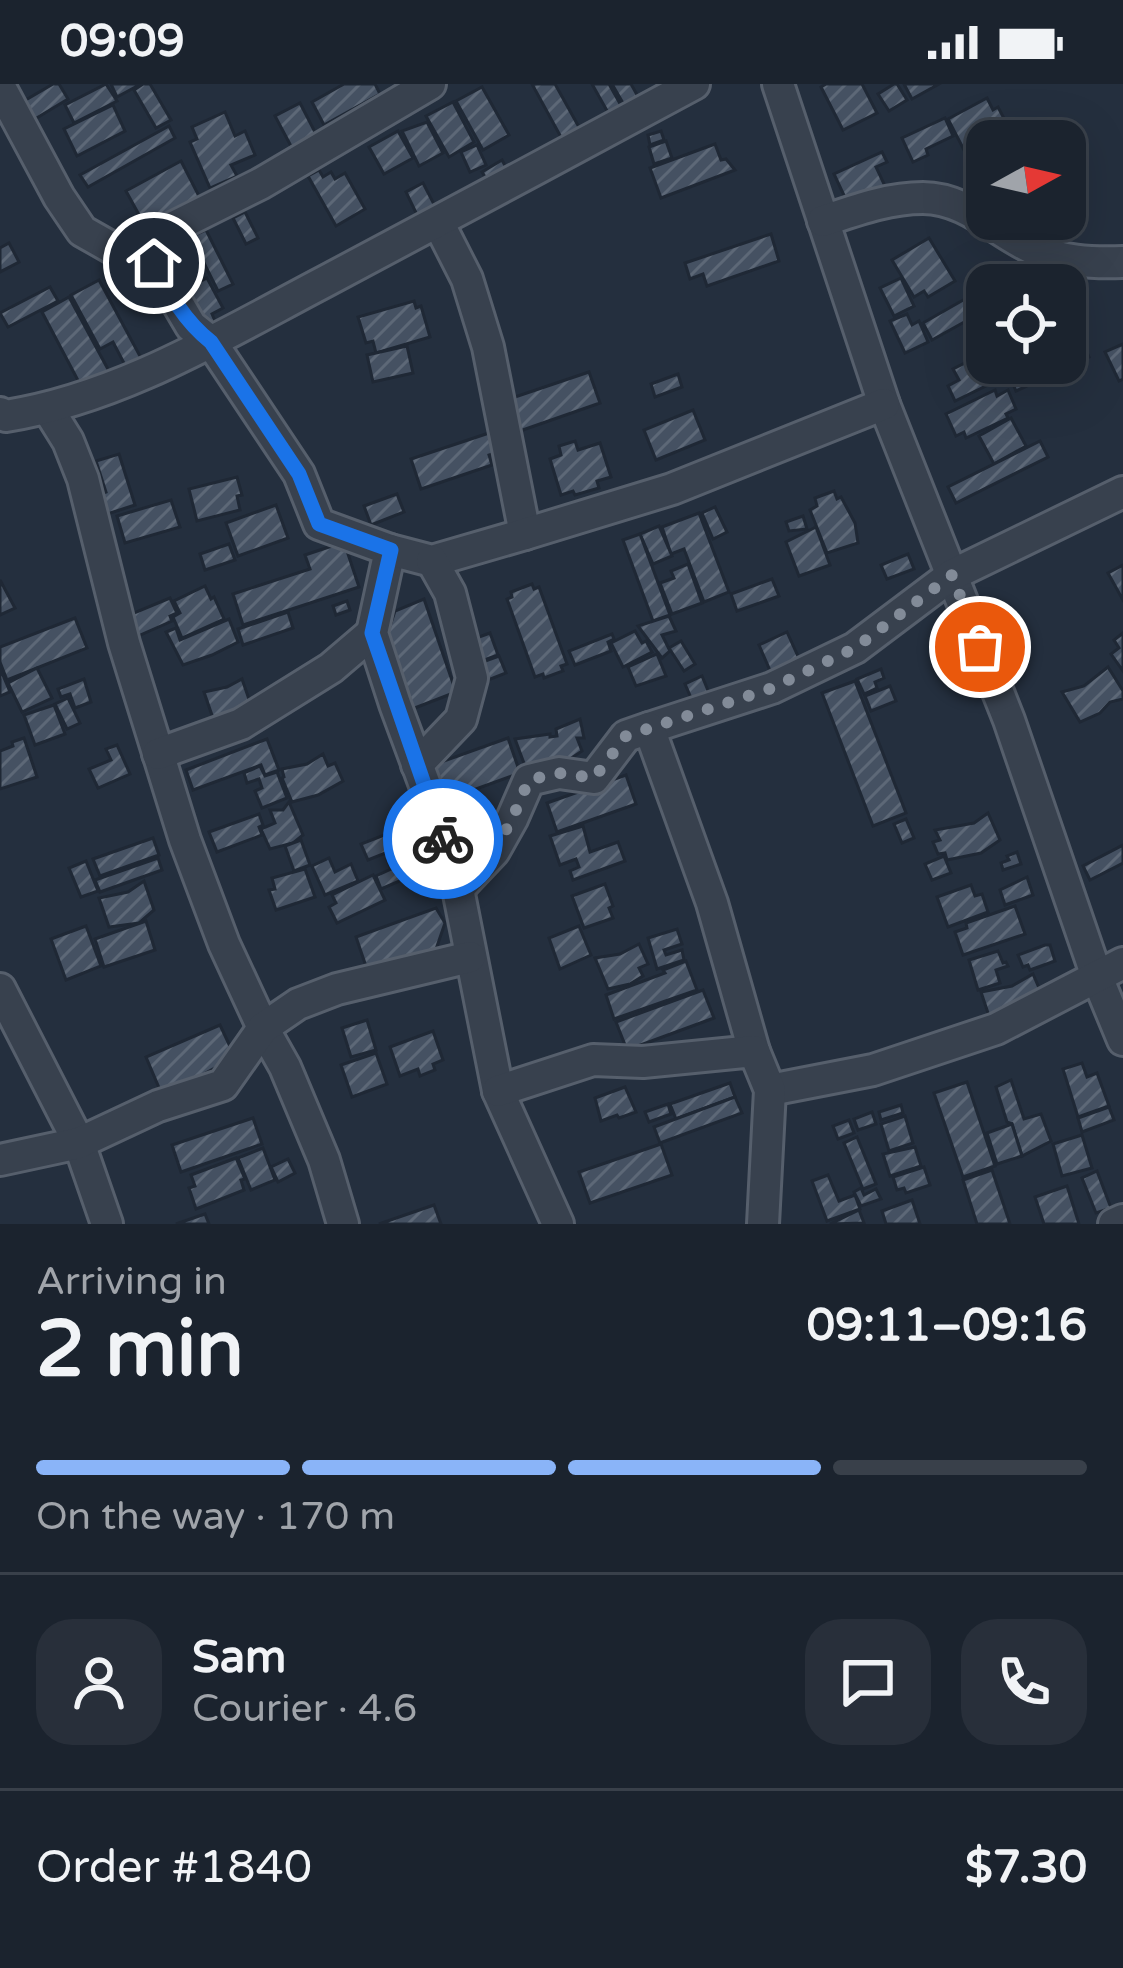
<!DOCTYPE html>
<meta charset="utf-8">
<style>
body{margin:0;font-family:"Varela Round",sans-serif;background:#282f3a;color:#f1f3f6;height:100vh;display:flex;flex-direction:column;font-size:45px;white-space:nowrap}
*{box-sizing:border-box;margin:0}
p{font-size:39px;color:#a0a4aa}
.icon{flex:none;width:66px;height:66px;fill:none;stroke:currentColor;stroke-width:2;stroke-linecap:round;stroke-linejoin:round}
.map{position:relative;height:1140px;overflow:hidden}
.drawer{display:flex;flex-direction:column;background:#1b232e;flex:1}
.drawer>*{flex:none}
.needle{width:78px;rotate:82deg}
.controls{position:absolute;left:966px;top:36px;display:grid;gap:24px}
.controls a{display:grid;place-items:center;width:120px;height:120px;border-radius:24px;background:#1b232e;box-shadow:0 12px 48px #0002,0 0 0 3px #39404a;font-size:60px}
.pin{position:absolute;display:grid;place-items:center;width:102px;height:102px;color:#fff;margin:-51px;border:6px solid #fff;border-radius:50%;box-shadow:0 3px 12px #0007}
.courier{position:absolute;display:grid;place-items:center;width:120px;height:120px;margin:-60px;border:9px solid #1a73e8;border-radius:50%;background:#fff;color:#222;box-shadow:0 3px 15px #0007}
.headline em{font-style:normal;font-weight:700}
.headline div{display:flex;flex-direction:column-reverse}
.headline{display:flex;align-items:center;justify-content:space-between;height:204px;padding:0 36px}
h1{font-size:78px;font-weight:700;line-height:90px}
.bar{display:grid;grid-template-columns:repeat(4,1fr);gap:18px 12px;align-content:center;height:144px;padding:0 36px}
.bar i{height:15px;border-radius:9px;background:#39404a}
.bar .current{background:#8ab4f8}
.bar p{grid-column:span 4}
.line{display:flex;align-items:center;gap:30px;padding:0 36px;border-top:3px solid #39404a}
.line div{flex:1}
.round{display:grid;place-items:center;flex:none;width:126px;height:126px;border-radius:36px;background:#282f3a}
.status{display:flex;justify-content:space-between;align-items:center;height:84px;padding:0 60px;background:#1b232e;direction:ltr}
.status svg{height:33px;fill:currentColor}
.map>svg:first-child{display:block}
.building{fill:url(#building-hatch);stroke:#1f2835;stroke-width:3}
.lines{fill:none;stroke-linecap:round;stroke-linejoin:round}
.minor-casing{stroke:#565f6c;stroke-width:36}
.minor{stroke:#38414e;stroke-width:30}
.done{stroke:#828b98;stroke-width:12;stroke-dasharray:0 21.6}
.route{stroke:#1a73e8;stroke-width:15}
</style>
<div class="status"><b>09:09</b><svg viewBox="0 0 49 12"><path d="M0 12V9h3v3zM5 12V6h3v6zM10 12V3h3v9zM15 12V0h3v12zM26 1h20v11H26zM47 4h2v5h-2z"/></svg></div>
<div class="map">
<svg width="1123" height="1140" viewBox="0 0 1123 1140">
<defs>
<pattern id="building-hatch" width="6" height="6" patternUnits="userSpaceOnUse" patternTransform="scale(3)"><rect width="6" height="6" fill="#455162"/><path d="M-1 1l2-2M0 6l6-6M5 7l2-2" fill="none" stroke="#5d6877"/></pattern>
</defs>
<rect width="100%" height="100%" fill="#242f3e"/>
<g class="building">
<polygon points="53,0 59,0 68,15 35,35 24,17"/>
<polygon points="106,0 117,17 74,39 65,21"/>
<polygon points="111,0 141,0 117,13"/>
<polygon points="143,0 150,0 171,36 156,44 134,6"/>
<polygon points="344,0 375,0 380,10 324,41 312,18"/>
<polygon points="532,0 555,0 580,45 562,55"/>
<polygon points="592,0 609,0 623,25 610,32"/>
<polygon points="612,0 631,0 641,18 627,26"/>
<polygon points="826,0 862,0 877,29 843,46 821,3"/>
<polygon points="894,0 897,0 907,16 889,27 878,10"/>
<polygon points="904,0 939,0 912,15"/>
<polygon points="482,3 509,51 483,66 456,17"/>
<polygon points="987,14 993,26 998,23 1009,44 965,68 948,35"/>
<polygon points="453,18 474,58 449,73 426,32"/>
<polygon points="300,19 317,52 292,64 275,32"/>
<polygon points="113,21 125,47 77,72 64,45"/>
<polygon points="225,28 235,52 245,47 255,71 231,81 237,92 210,104 190,58 197,55 192,43"/>
<polygon points="945,34 953,52 926,65 928,71 913,78 902,54"/>
<polygon points="427,38 443,69 419,82 402,47"/>
<polygon points="169,42 175,54 88,103 80,91"/>
<polygon points="398,47 413,74 384,90 369,63"/>
<polygon points="661,47 664,56 650,61 648,51"/>
<polygon points="666,57 672,74 654,80 649,63"/>
<polygon points="715,60 721,76 726,75 735,86 661,114 650,84"/>
<polygon points="477,61 486,81 470,88 461,68"/>
<polygon points="882,68 887,78 876,83 885,102 848,120 834,90"/>
<polygon points="502,76 508,87 489,99 482,88"/>
<polygon points="181,77 203,120 149,149 126,107"/>
<polygon points="319,86 323,93 331,88 335,95 345,89 365,125 336,142 308,92"/>
<polygon points="423,99 437,126 419,135 406,108"/>
<polygon points="245,128 258,154 246,160 233,134"/>
<polygon points="206,146 233,200 218,207 191,153"/>
<polygon points="771,150 779,177 707,202 703,190 690,195 685,179"/>
<polygon points="929,154 955,197 928,213 924,207 914,213 892,176"/>
<polygon points="9,159 19,178 0,188 0,164"/>
<polygon points="207,194 223,224 212,230 215,237 202,244 182,207"/>
<polygon points="901,194 914,222 894,232 880,204"/>
<polygon points="99,196 141,274 126,283 113,258 100,265 71,211"/>
<polygon points="50,203 58,217 8,243 0,229"/>
<polygon points="69,213 110,289 82,304 42,228"/>
<polygon points="965,215 975,232 932,256 923,239"/>
<polygon points="414,217 416,224 421,222 430,253 376,269 373,257 366,259 358,233"/>
<polygon points="907,230 912,241 919,237 928,258 905,269 890,237"/>
<polygon points="1078,249 1089,273 1016,307 1004,279 1065,279 1065,255"/>
<polygon points="1123,260 1123,295 1119,297 1105,268"/>
<polygon points="407,262 413,289 373,298 367,271"/>
<polygon points="987,268 987,279 992,279 1000,295 955,317 948,302 959,296 953,285"/>
<polygon points="589,288 600,319 517,348 506,316"/>
<polygon points="678,290 682,303 655,313 651,300"/>
<polygon points="995,306 997,312 1008,306 1016,325 1006,330 1008,334 966,354 964,348 956,352 946,330"/>
<polygon points="693,326 705,356 656,376 644,346"/>
<polygon points="1011,334 1026,362 994,380 979,352"/>
<polygon points="492,348 499,368 489,371 492,381 421,405 411,375"/>
<polygon points="575,357 578,366 600,359 611,393 597,397 599,404 575,411 573,407 561,411 550,375 561,371 559,362"/>
<polygon points="1040,357 1048,373 956,419 948,403"/>
<polygon points="119,370 135,421 101,432 95,412 106,408 96,377"/>
<polygon points="237,393 242,411 237,412 240,426 197,437 189,405"/>
<polygon points="834,407 837,415 841,413 855,439 858,459 827,469 810,426 817,422 815,414"/>
<polygon points="397,410 404,428 371,441 364,422"/>
<polygon points="171,416 180,443 125,459 117,432"/>
<polygon points="276,421 288,454 238,472 226,439"/>
<polygon points="715,423 727,448 713,455 702,429"/>
<polygon points="699,429 729,508 704,518 684,465 671,470 662,443"/>
<polygon points="803,432 807,445 789,447 786,438"/>
<polygon points="659,442 672,472 653,480 640,450"/>
<polygon points="816,443 830,481 799,492 786,458"/>
<polygon points="640,450 670,531 653,537 623,456"/>
<polygon points="344,458 359,503 243,541 233,510 310,485 305,471"/>
<polygon points="229,460 235,476 205,486 200,470"/>
<polygon points="908,470 914,485 887,495 881,481"/>
<polygon points="688,480 702,519 672,530 660,499 674,494 671,487"/>
<polygon points="1123,481 1123,516 1108,489"/>
<polygon points="772,495 779,512 737,527 731,510"/>
<polygon points="0,496 15,524 0,531"/>
<polygon points="532,500 534,505 539,503 567,580 561,582 563,587 544,594 543,590 535,593 507,515 512,513 511,508"/>
<polygon points="205,502 211,515 214,513 224,535 182,554 173,533 180,529 174,517"/>
<polygon points="170,514 177,529 170,532 172,537 138,552 129,531"/>
<polygon points="424,515 456,608 407,627 383,563 395,527"/>
<polygon points="347,517 350,526 336,531 333,522"/>
<polygon points="288,528 293,544 243,561 238,545"/>
<polygon points="669,532 676,547 662,551 670,567 662,574 638,542"/>
<polygon points="75,534 87,564 7,596 0,578 0,563"/>
<polygon points="229,535 238,558 212,571 183,581 166,548 176,544 180,556"/>
<polygon points="635,547 642,559 646,557 652,568 623,583 611,559"/>
<polygon points="787,548 801,579 772,591 759,561"/>
<polygon points="490,549 498,571 476,579 468,557"/>
<polygon points="1123,549 1123,587 1111,570 1119,564 1114,556"/>
<polygon points="612,550 614,555 608,558 611,567 575,581 569,567"/>
<polygon points="681,557 695,580 684,587 669,564"/>
<polygon points="657,570 666,592 636,602 628,583"/>
<polygon points="499,572 506,589 483,598 477,580"/>
<polygon points="1108,583 1123,607 1123,615 1110,618 1100,629 1080,638 1062,608 1084,602"/>
<polygon points="0,584 10,608 0,612"/>
<polygon points="37,584 52,614 22,628 8,599"/>
<polygon points="881,585 884,594 875,598 877,604 864,610 857,595"/>
<polygon points="702,592 709,609 692,616 685,600"/>
<polygon points="84,595 91,618 75,624 70,610 61,613 58,605"/>
<polygon points="242,595 252,624 214,637 204,608 227,603"/>
<polygon points="855,597 906,729 873,742 822,609"/>
<polygon points="890,602 896,617 871,627 865,612"/>
<polygon points="68,614 80,639 67,645 55,620"/>
<polygon points="54,621 65,650 35,661 24,631"/>
<polygon points="580,635 584,654 577,654 582,667 561,681 528,690 515,655 550,650 550,653 557,652 556,645"/>
<polygon points="24,654 37,693 0,705 0,667 13,662 12,658"/>
<polygon points="508,654 520,689 443,717 430,682"/>
<polygon points="267,655 279,686 265,691 261,681 193,706 186,686"/>
<polygon points="117,661 130,690 98,704 89,685 111,676 106,665"/>
<polygon points="323,670 328,682 335,679 343,697 318,711 292,718 282,694 284,693 282,685 307,680"/>
<polygon points="260,682 265,692 277,688 287,714 262,724 255,707 262,704 259,695 247,699 244,689"/>
<polygon points="626,691 636,720 557,748 547,719"/>
<polygon points="289,718 303,751 293,759 270,765 261,745 275,739 270,726 283,726"/>
<polygon points="988,729 1000,756 981,769 947,776 945,769 938,770 933,758 940,756 935,746 974,739"/>
<polygon points="259,730 263,741 259,743 262,751 217,768 209,748"/>
<polygon points="906,735 914,754 902,759 894,740"/>
<polygon points="583,742 590,768 618,758 625,777 573,796 570,787 579,783 576,775 560,781 550,752"/>
<polygon points="397,746 403,762 368,776 361,760"/>
<polygon points="153,754 159,771 100,792 93,775"/>
<polygon points="301,756 310,781 294,787 285,762"/>
<polygon points="1123,761 1123,779 1090,796 1083,782"/>
<polygon points="1017,768 1021,780 1003,786 1001,779 1009,776 1007,772"/>
<polygon points="399,770 409,793 381,805 376,792 391,785 387,776"/>
<polygon points="944,772 951,789 932,796 925,780"/>
<polygon points="158,774 162,786 100,808 95,796"/>
<polygon points="329,774 335,788 351,780 358,797 325,811 312,782"/>
<polygon points="86,777 98,807 81,813 69,784"/>
<polygon points="305,785 315,813 276,826 269,806 275,805 272,794"/>
<polygon points="373,791 385,816 337,839 329,823 336,819 332,811"/>
<polygon points="1027,793 1033,811 1005,821 1000,806"/>
<polygon points="144,797 154,826 139,839 109,843 99,814 128,808"/>
<polygon points="605,800 613,822 609,824 613,834 584,844 572,812"/>
<polygon points="971,801 975,812 982,810 988,828 948,843 937,813"/>
<polygon points="1015,822 1025,850 963,871 955,848 967,844 966,839"/>
<polygon points="436,824 445,839 434,871 370,894 356,853"/>
<polygon points="146,837 155,866 104,883 95,855"/>
<polygon points="86,842 101,882 66,896 51,855"/>
<polygon points="579,842 591,871 560,885 549,854"/>
<polygon points="677,845 682,860 664,866 666,871 682,866 684,876 657,885 648,854"/>
<polygon points="639,860 648,880 639,884 643,892 630,900 608,905 595,874 620,870"/>
<polygon points="1045,861 1050,861 1055,877 1030,886 1028,881 1023,883 1018,871"/>
<polygon points="998,867 1003,879 1006,878 1008,882 996,886 1000,899 978,906 969,876"/>
<polygon points="686,877 697,906 614,935 606,911 665,889 663,886"/>
<polygon points="1033,890 1045,918 991,938 981,908 1012,902"/>
<polygon points="703,906 714,934 627,966 616,938"/>
<polygon points="367,936 376,966 351,973 342,944"/>
<polygon points="220,941 235,973 200,992 160,1006 146,973"/>
<polygon points="433,947 443,976 433,980 435,986 420,992 418,985 400,992 390,963"/>
<polygon points="376,969 387,1000 352,1013 341,981"/>
<polygon points="1082,979 1087,993 1097,989 1109,1022 1078,1033 1063,985"/>
<polygon points="1011,996 1024,1035 1041,1030 1051,1057 1022,1072 1012,1040 1007,1038 996,1003"/>
<polygon points="967,998 995,1082 963,1093 934,1009"/>
<polygon points="730,999 735,1013 676,1035 670,1020"/>
<polygon points="625,1003 636,1028 619,1034 617,1031 601,1037 595,1014"/>
<polygon points="735,1013 742,1029 660,1059 654,1043"/>
<polygon points="668,1020 671,1030 649,1038 645,1028"/>
<polygon points="901,1021 903,1029 881,1036 879,1028"/>
<polygon points="1109,1023 1114,1036 1082,1048 1078,1034"/>
<polygon points="872,1028 876,1040 858,1046 854,1035"/>
<polygon points="905,1032 913,1059 889,1067 881,1040"/>
<polygon points="253,1034 262,1060 181,1088 172,1061"/>
<polygon points="849,1036 854,1049 838,1055 833,1042"/>
<polygon points="1012,1040 1022,1072 997,1080 987,1049"/>
<polygon points="1082,1051 1092,1084 1062,1092 1053,1060"/>
<polygon points="857,1053 876,1100 863,1105 844,1059"/>
<polygon points="661,1060 672,1091 590,1119 579,1088"/>
<polygon points="915,1063 921,1082 890,1092 883,1070"/>
<polygon points="263,1064 275,1096 251,1106 238,1074"/>
<polygon points="236,1074 245,1095 241,1096 244,1106 196,1125 189,1104 195,1102 191,1091"/>
<polygon points="288,1075 295,1089 278,1098 271,1083"/>
<polygon points="924,1083 930,1101 906,1109 904,1104 897,1106 893,1093"/>
<polygon points="992,1086 1010,1140 977,1140 963,1096"/>
<polygon points="1097,1087 1111,1124 1096,1129 1082,1094"/>
<polygon points="828,1091 839,1117 855,1111 860,1125 827,1137 812,1097"/>
<polygon points="1067,1102 1079,1140 1044,1140 1035,1113"/>
<polygon points="861,1104 864,1111 876,1105 881,1115 861,1122 854,1108"/>
<polygon points="912,1116 920,1140 886,1140 882,1127"/>
<polygon points="434,1121 441,1140 379,1140"/>
<polygon points="859,1126 864,1139 830,1140"/>
<polygon points="205,1130 209,1140 176,1140"/>
</g>
<g class="lines">
<defs>
<g id="minor">
<polyline points="778,0 884,320 1009,636 1097,893 1123,956"/>
<polyline points="0,3 59,113 82,147 112,164 138,171 154,179 191,242 211,258 299,390 319,440 390,466 372,549 395,620 436,731 458,805 498,1007 558,1140"/>
<path d="M 823,137 C 856,126 888,114 923,114 C 965,114 996,147 1032,164 C 1060,178 1092,179 1123,178"/>
<polyline points="438,138 467,195 488,263 525,450"/>
<polyline points="138,171 168,146 260,100 430,0"/>
<polyline points="48,325 68,357 83,395 124,559 185,756 224,860 263,944 285,983 324,1076 343,1140"/>
<path d="M 0,329 L 6,332 C 120,314 223,251 324,198 C 447,133 571,66 694,0"/>
<polyline points="390,466 432,477 525,450 672,405 884,320"/>
<polyline points="649,644 772,604 855,564 952,491 1123,408"/>
<polyline points="158,670 241,640 331,584 372,549"/>
<polyline points="417,681 461,635 472,594 450,509 432,477"/>
<polyline points="458,805 494,767 512,735 529,696 559,689 594,694 626,652 649,644 712,819 754,967"/>
<polyline points="0,905 79,1059 107,1140"/>
<polyline points="770,1006 873,986 996,945 1123,879"/>
<polyline points="498,1007 593,976 643,978 754,967 770,1006 763,1140"/>
<polyline points="0,1076 79,1059 158,1022 223,1001 263,944 298,920 337,905 470,873"/>
<polyline points="1114,1140 1123,1136"/>
</g>
</defs>
<use href="#minor" class="minor-casing"/>
<use href="#minor" class="minor"/>
</g>
<g class="lines">
<polyline class="done" points="443,755 458,805 494,767 512,735 529,696 559,689 594,694 626,652 772,604 855,564 952,491 980,563"/>
<path class="route" d="M 154,179 C 170,210 183,236 211,258 L 299,390 L 319,440 L 391,466 L 372,549 L 443,755"/>
</g>
</svg>
<div class="controls">
<a><svg class="needle" viewBox="-14 -14 28 28"><path d="M0-13l5 13h-10z" fill="#e53935"/><path d="M0 13l5-13h-10z" fill="#a0a4aa"/></svg></a>
<a><svg class="icon" aria-label="locate" viewBox="0 0 24 24"><circle cx="12" cy="12" r="6"/><path d="M12 2v4M12 18v4M2 12h4M18 12h4"/></svg></a>
</div>
<div class="pin" style="left:980px;top:563px;background:#ea580c"><svg class="icon" aria-label="bag" viewBox="0 0 24 24"><path d="M5 8h14l-1 12H6zM9 8a3 3 0 0 1 6 0"/></svg></div>
<div class="pin" style="left:154px;top:179px;background:#1f2937"><svg class="icon" aria-label="home" viewBox="0 0 24 24"><path d="M3 11l9-7 9 7M6 9v11h12V9"/></svg></div>
<div class="courier" style="left:443px;top:755px"><svg class="icon" aria-label="bike" viewBox="0 0 24 24"><circle cx="6" cy="16" r="4"/><circle cx="18" cy="16" r="4"/><path d="M6 16l4-8h5l3 8M10 8l3 8H6M13 5h3"/></svg></div>
</div>
<section class="drawer">
<div class="headline"><div><h1>2 min</h1><p>Arriving in</p></div><em>09:11–09:16</em></div>
<div class="bar"><i class="current"></i><i class="current"></i><i class="current"></i><i></i><p>On the way · 170 m</p></div>
<div class="line" style="height:216px"><a class="round"><svg class="icon" aria-label="person" viewBox="0 0 24 24"><circle cx="12" cy="8" r="4"/><path d="M4 21q1-7 8-7t8 7"/></svg></a><div><b>Sam</b><p>Courier · 4.6</p></div><a class="round"><svg class="icon" aria-label="chat" viewBox="0 0 24 24"><path d="M4 5h16v11H9l-5 4z"/></svg></a><a class="round"><svg class="icon" aria-label="phone" viewBox="0 0 24 24"><path d="M5 4h4l2 5-3 2q2 4 5 5l2-3 5 2v4C11 20 4 13 5 4z"/></svg></a></div>
<div class="line" style="height:156px"><div>Order #1840</div><b>$7.30</b></div>
</section>
